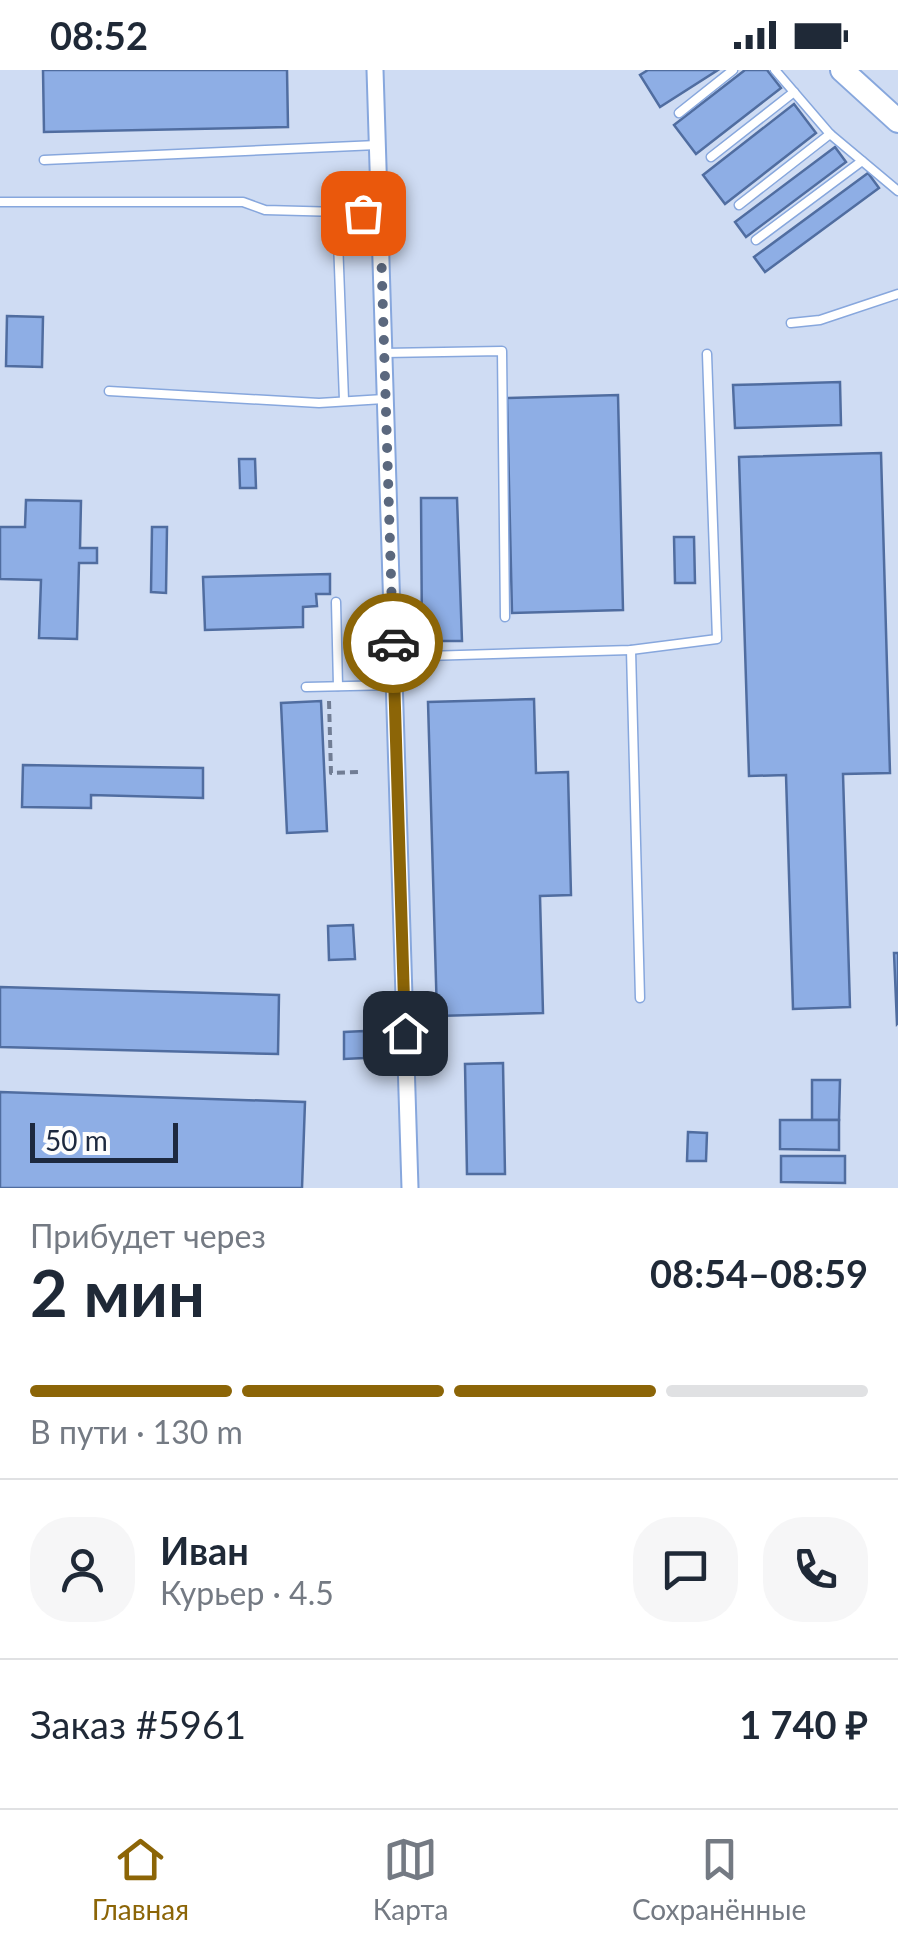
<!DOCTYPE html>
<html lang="ru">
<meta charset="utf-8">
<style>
body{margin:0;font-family:Lato,sans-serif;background:#f6f6f7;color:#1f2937;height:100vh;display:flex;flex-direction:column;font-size:38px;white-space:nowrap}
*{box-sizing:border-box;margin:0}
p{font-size:32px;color:#747a83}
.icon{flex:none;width:55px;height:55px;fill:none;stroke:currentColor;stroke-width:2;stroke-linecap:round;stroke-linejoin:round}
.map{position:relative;height:1118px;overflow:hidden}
.sheet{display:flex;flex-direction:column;background:#fff;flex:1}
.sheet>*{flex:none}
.scale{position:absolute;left:30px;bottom:25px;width:148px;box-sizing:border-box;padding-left:10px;border:5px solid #1d293f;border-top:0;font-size:28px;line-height:35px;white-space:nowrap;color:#1d293f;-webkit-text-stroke:8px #fdfdfd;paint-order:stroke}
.pin{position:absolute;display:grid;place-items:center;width:85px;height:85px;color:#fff;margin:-42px;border-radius:20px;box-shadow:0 5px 15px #0006}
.courier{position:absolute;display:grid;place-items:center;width:100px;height:100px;margin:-50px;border:8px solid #8c6507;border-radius:50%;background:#fff;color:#222;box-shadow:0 2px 12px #0007}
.headline em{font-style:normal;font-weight:700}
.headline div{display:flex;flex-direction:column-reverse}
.headline{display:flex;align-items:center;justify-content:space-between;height:170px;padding:0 30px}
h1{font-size:65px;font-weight:700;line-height:75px}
.bar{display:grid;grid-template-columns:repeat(4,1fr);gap:15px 10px;align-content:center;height:120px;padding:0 30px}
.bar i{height:12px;border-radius:8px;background:#e0e1e3}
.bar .selected{background:#8c6507}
.bar p{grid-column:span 4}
.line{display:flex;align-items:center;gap:25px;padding:0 30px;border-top:2px solid #e0e1e3}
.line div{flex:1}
.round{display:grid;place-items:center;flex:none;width:105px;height:105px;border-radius:40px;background:#f6f6f7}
.status{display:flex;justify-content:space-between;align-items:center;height:70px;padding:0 50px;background:#fff;direction:ltr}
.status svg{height:28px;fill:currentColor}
.tab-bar{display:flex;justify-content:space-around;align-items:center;height:140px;border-top:2px solid #e0e1e3;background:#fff;font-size:28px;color:#747a83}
.tab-bar a{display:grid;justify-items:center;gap:5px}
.tab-bar .selected{color:#8c6507}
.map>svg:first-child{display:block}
.building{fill:#8eaee5;stroke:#506da0;stroke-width:2.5}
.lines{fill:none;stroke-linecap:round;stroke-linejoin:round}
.lane-casing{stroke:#87a7dd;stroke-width:11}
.street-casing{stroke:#87a7dd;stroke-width:19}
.secondary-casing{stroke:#87a7dd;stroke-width:26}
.path{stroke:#717d94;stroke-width:4;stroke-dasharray:8 5;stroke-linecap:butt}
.lane{stroke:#fff;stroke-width:8}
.street{stroke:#fff;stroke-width:15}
.secondary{stroke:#fff;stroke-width:22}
.done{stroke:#5b687e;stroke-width:10;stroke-dasharray:0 18}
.route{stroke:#8c6507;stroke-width:12}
</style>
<div class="status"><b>08:52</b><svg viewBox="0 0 49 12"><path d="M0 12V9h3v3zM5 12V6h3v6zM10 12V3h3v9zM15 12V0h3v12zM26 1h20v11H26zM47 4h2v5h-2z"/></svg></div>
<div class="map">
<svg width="898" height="1118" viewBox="0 0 898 1118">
<rect width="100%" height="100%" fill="#cfdcf3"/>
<g class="building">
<polygon points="43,0 287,0 288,57 44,62"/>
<polygon points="648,0 718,0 660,37 640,5"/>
<polygon points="745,0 767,0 781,18 696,84 674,55"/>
<polygon points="794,34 816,63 725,134 703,105"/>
<polygon points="835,77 846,92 746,167 735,152"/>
<polygon points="868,103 879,118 765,202 754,187"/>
<polygon points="7,246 43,247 42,297 6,296"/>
<polygon points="840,312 841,355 735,358 733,315"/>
<polygon points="618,325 623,540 512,543 507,328"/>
<polygon points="881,383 890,703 843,704 850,937 793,939 786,705 749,706 739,387"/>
<polygon points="239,389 255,389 256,418 240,418"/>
<polygon points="421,428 457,428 462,571 422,571"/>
<polygon points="26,430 81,431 80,478 97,478 97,493 79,493 77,569 39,568 41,510 0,509 0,457 25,457"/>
<polygon points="152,457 167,457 166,523 151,522"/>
<polygon points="674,467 694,467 695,513 675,513"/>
<polygon points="330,504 330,524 316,524 317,536 303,537 303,557 205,560 203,507"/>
<polygon points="534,629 536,703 568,702 571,825 540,826 543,943 437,946 428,632"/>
<polygon points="321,631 327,761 287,763 281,633"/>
<polygon points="23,695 203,698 203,728 91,725 91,738 22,737"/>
<polygon points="353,855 355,889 329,890 328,856"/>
<polygon points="894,883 898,883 898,953 897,954"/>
<polygon points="0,917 279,925 278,984 0,977"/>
<polygon points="364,961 364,988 344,989 344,962"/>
<polygon points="503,993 505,1104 467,1104 465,994"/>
<polygon points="812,1010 840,1010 839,1050 812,1050"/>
<polygon points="0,1022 305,1032 302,1118 0,1118"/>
<polygon points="780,1050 839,1050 839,1080 780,1079"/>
<polygon points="688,1062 707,1063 706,1091 687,1091"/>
<polygon points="781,1086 845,1086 845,1113 781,1112"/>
</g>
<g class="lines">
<defs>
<g id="lane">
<polyline points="775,0 830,64 898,121"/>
<polyline points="679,43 733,0"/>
<polyline points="711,87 794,22"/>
<polyline points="44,90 377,75"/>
<polyline points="0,132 243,132 265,140 379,143"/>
<polyline points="739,135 830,64"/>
<polyline points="337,144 344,330"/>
<polyline points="756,170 862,91"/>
<polyline points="791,253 820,250 898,224"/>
<polyline points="384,283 502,281 505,547"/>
<polyline points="109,321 319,333 384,329"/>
<polyline points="336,532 338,616"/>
<polyline points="631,580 640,928"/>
<polyline points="393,587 631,580 717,569 707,284"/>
<polyline points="306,617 394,615"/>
</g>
<polyline id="street" points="375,0 410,1118"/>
<polyline id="secondary" points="842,0 898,51"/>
</defs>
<use href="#lane" class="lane-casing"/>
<use href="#street" class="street-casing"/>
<use href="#secondary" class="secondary-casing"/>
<polyline class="path" points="329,631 331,703 360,702"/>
<use href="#lane" class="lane"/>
<use href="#street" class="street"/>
<use href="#secondary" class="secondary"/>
</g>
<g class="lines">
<polyline class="done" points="363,143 380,143 393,573"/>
<polyline class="route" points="393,573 405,963"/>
</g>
</svg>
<div class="scale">50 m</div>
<div class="pin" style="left:363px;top:143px;background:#ea580c"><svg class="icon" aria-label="bag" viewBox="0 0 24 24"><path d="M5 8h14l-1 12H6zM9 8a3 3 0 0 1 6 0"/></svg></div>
<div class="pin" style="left:405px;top:963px;background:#1f2937"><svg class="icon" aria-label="home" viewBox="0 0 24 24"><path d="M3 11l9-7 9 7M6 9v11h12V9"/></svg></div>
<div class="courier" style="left:393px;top:573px"><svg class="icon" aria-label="car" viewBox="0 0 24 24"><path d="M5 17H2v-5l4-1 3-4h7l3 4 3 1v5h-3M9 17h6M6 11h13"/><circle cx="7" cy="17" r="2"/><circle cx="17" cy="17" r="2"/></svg></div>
</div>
<section class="sheet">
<div class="headline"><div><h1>2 мин</h1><p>Прибудет через</p></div><em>08:54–08:59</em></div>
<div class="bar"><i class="selected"></i><i class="selected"></i><i class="selected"></i><i></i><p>В пути · 130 m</p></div>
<div class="line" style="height:180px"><a class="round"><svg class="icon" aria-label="person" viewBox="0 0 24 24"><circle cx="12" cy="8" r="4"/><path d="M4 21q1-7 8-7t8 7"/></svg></a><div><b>Иван</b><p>Курьер · 4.5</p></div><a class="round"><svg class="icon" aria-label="chat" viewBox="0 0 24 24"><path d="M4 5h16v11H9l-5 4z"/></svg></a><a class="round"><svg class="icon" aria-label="phone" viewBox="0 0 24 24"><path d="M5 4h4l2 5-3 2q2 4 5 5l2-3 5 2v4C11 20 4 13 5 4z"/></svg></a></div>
<div class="line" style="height:130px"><div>Заказ #5961</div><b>1 740 ₽</b></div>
</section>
<nav class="tab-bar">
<a class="selected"><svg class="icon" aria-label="home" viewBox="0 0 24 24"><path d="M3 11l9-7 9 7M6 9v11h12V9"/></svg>Главная</a>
<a><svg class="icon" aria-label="map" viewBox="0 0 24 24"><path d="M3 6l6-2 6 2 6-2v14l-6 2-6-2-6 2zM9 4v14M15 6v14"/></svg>Карта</a>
<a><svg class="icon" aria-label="saved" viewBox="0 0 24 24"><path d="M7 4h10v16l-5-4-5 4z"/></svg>Сохранённые</a>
</nav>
